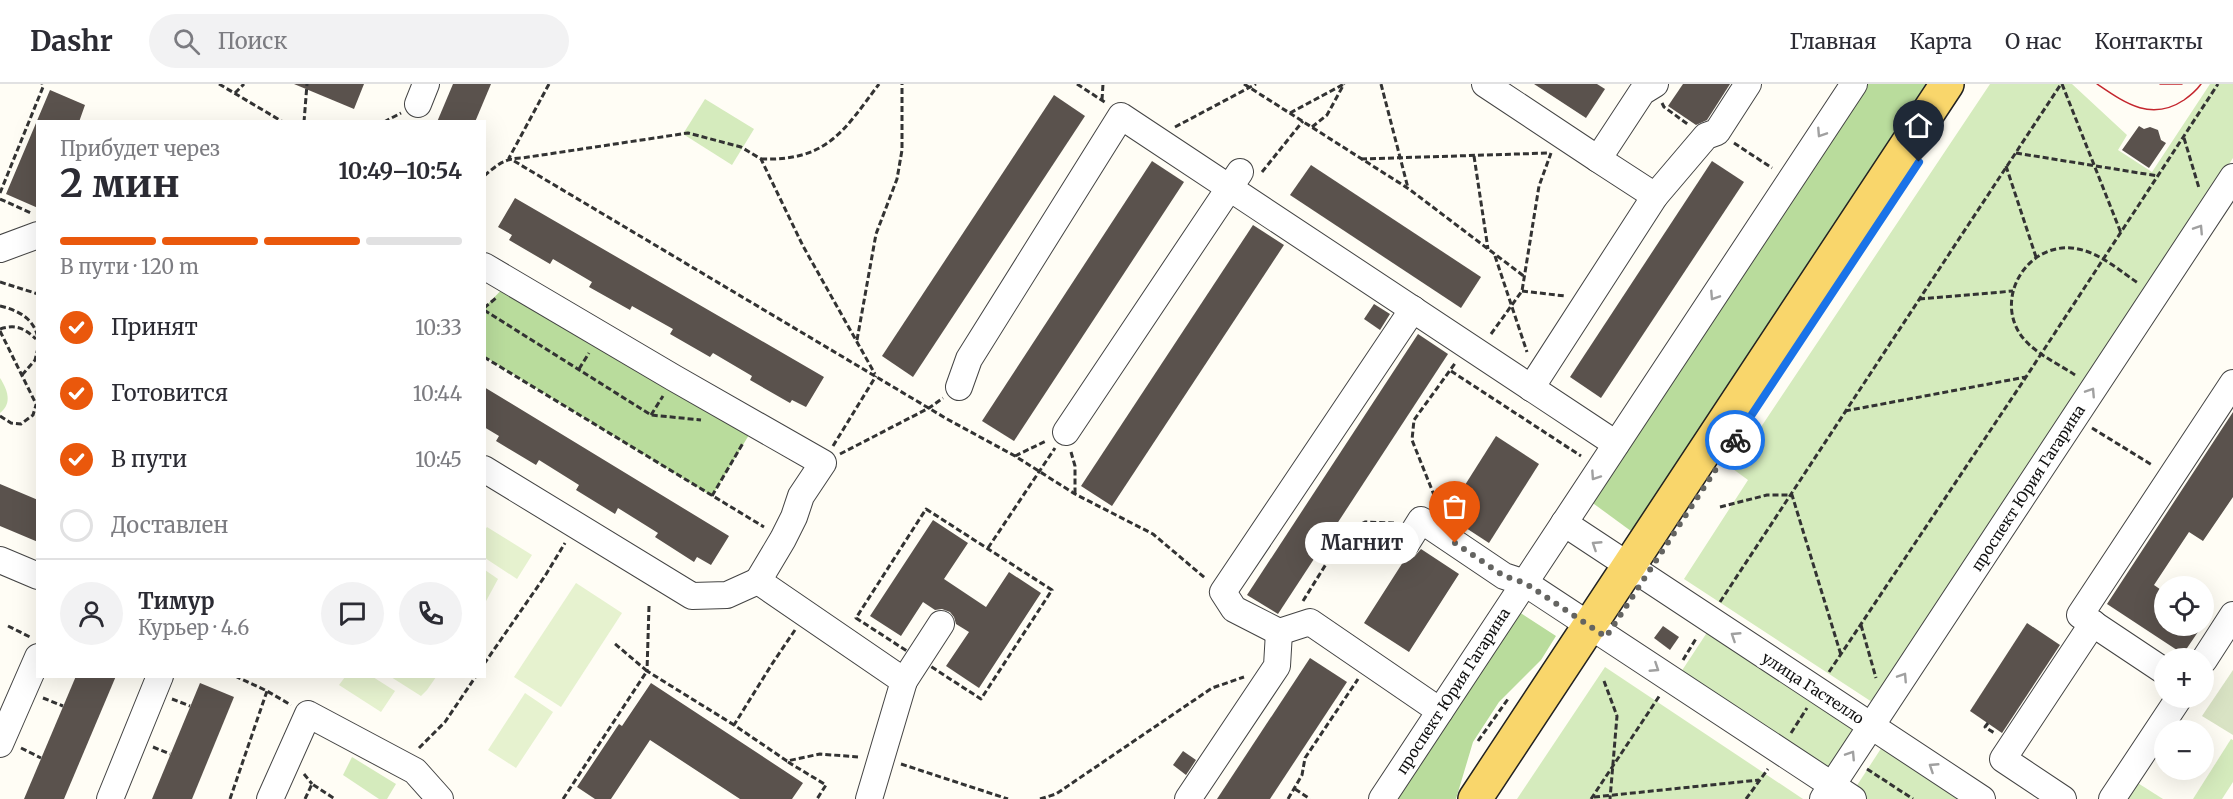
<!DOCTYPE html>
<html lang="ru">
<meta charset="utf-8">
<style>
body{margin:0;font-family:Merriweather,serif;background:#f2f2f3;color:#2b2b33;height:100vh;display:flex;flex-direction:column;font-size:22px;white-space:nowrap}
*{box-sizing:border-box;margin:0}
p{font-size:20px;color:#7c7c81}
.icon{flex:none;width:33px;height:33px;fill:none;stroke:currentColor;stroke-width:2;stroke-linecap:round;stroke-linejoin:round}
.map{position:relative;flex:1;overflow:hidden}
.drawer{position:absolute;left:36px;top:36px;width:450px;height:558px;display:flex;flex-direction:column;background:#fff;border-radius:0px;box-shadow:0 6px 24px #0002}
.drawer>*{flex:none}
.fabs{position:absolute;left:2154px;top:492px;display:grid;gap:12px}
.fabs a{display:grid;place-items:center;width:60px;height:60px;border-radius:50%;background:#fff;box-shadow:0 6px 24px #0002;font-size:30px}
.pin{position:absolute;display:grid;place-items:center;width:51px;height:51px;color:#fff;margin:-62px -26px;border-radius:50% 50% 50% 0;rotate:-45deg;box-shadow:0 0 6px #0007}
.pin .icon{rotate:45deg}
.courier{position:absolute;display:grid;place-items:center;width:60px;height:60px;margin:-30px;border:4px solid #1a73e8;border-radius:50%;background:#fff;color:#222;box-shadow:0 2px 8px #0007}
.bubble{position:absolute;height:42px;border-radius:21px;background:#fff;box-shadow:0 6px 24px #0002;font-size:20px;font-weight:700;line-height:42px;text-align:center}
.headline em{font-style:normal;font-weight:700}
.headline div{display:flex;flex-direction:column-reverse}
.headline{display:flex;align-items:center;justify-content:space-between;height:102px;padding:0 24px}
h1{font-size:39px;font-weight:700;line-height:45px}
.bar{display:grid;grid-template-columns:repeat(4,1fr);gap:9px 6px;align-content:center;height:72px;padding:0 24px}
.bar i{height:8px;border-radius:4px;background:#e1e1e2}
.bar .current{background:#ea580c}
.bar p{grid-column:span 4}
.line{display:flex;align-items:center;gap:15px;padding:0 24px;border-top:2px solid #e1e1e2}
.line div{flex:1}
.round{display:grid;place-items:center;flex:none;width:63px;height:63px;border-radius:32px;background:#f2f2f3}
ol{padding:0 24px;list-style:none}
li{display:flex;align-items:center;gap:18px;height:66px}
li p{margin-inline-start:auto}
li .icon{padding:6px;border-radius:50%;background:#ea580c;color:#fff;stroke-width:4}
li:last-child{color:#7c7c81}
li i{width:33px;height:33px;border:3px solid #e1e1e2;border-radius:50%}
header{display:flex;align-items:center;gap:36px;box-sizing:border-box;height:84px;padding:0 30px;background:#fff;border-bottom:2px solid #e1e1e2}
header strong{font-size:28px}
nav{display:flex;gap:33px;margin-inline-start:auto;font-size:21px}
.search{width:420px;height:54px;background:#f2f2f3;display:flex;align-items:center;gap:15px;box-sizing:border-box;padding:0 21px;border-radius:33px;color:#7c7c81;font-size:22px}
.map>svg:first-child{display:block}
.green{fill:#d5ebbd}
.forest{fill:#b9dc9c}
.cemetery{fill:#d9e3c4}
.pitch{fill:#e6f2cf}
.building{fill:#5a524d}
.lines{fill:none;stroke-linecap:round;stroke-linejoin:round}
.minor-casing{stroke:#444;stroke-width:28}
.major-casing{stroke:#222;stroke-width:36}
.path{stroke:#333;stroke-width:3;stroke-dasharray:6 3;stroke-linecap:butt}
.minor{stroke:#fff;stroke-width:26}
.major{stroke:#f9d66b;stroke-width:33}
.tram{stroke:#c4262e;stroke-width:1.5}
.oneway{stroke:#a0a0a0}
.done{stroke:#646461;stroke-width:6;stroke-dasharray:0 10.8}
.route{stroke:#1a73e8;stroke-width:8}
.labels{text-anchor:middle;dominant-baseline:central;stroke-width:6;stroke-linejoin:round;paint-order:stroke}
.street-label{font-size:15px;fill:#111;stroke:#fff}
</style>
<header>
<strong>Dashr</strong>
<div class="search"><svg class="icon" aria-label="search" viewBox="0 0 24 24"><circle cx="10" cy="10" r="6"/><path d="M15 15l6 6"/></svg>Поиск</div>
<nav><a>Главная</a><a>Карта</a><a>О нас</a><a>Контакты</a></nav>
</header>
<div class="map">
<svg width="2233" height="715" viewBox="0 0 2233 715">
<rect width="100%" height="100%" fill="#fffdf5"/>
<g class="green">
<polygon points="1990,0 2072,0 2127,51 2118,66 2152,88 2210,0 2233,0 2233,74 1872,618 1684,495 1748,396 1733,385"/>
<polygon points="705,15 754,45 732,81 683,50"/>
<path d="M 0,294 C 7,305 13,319 0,329 Z"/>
<polygon points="1708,547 1854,645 1827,685 1681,588"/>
<polygon points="1605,583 1803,715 1517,715"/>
<polygon points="2231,655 2233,656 2233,698 2222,715 2193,715"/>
<polygon points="1882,663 1962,715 1867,715 1854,706"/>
<polygon points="352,673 396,700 387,715 379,715 343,691"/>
<polygon points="2133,696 2163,715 2122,715"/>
</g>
<g class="forest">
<polygon points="1867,0 1931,0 1635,450 1590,417"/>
<polygon points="511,196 755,341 712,412 485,273 484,224"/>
<polygon points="1519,528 1556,552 1541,576 1499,618 1473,658 1456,715 1395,715"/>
</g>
<polygon class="cemetery" points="2233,586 2233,651 2202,632"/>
<g class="pitch">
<polygon points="487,443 532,471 517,495 485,474 485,446"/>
<polygon points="485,486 498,495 485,519"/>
<polygon points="576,499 622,529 561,623 514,593"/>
<polygon points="345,593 373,593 395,607 381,628 339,601"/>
<polygon points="391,593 436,593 427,606 421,612"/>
<polygon points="525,609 553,628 516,684 488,666"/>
</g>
<g class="building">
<polygon points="294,0 364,0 354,25"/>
<polygon points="453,0 491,0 475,38 437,38"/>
<polygon points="1534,0 1597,0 1605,5 1586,34"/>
<polygon points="1683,0 1730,0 1707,36 1696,41 1668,22"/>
<polygon points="50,6 85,21 79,38 38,38 38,124 6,110"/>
<polygon points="1054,11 1085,32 913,293 882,272"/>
<polygon points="2139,42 2144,45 2150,43 2158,46 2161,56 2166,59 2149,84 2122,66"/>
<polygon points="1152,77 1184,98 1014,357 982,337"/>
<polygon points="1712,77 1744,98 1601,314 1570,293"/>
<polygon points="1311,81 1481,193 1461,224 1290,111"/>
<polygon points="515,114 824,293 806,323 792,316 790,319 750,296 752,292 713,269 710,273 670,250 673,245 632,222 630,226 589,203 592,198 553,175 550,180 509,156 512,151 498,143"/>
<polygon points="1253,141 1284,161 1112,422 1081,402"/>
<polygon points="1374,220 1390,230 1380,246 1364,235"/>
<polygon points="1418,250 1448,270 1278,530 1247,511"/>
<polygon points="484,303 729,452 711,481 697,473 694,478 655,453 658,449 618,424 615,430 576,406 579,401 539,376 536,381 496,357 499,352 484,343"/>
<polygon points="2233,328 2233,413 2203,457 2189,448 2154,501 2164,508 2164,542 2202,542 2183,570 2107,520"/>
<polygon points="1496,352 1539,380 1489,459 1446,431"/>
<polygon points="0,400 38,416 38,458 0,442"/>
<polygon points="933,436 968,459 944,495 986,523 1009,488 1041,509 979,604 946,582 969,548 956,540 954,533 950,528 942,525 935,526 923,518 901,552 870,532"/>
<polygon points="1421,465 1459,490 1409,568 1364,539 1405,475 1414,473"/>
<polygon points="2027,539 2060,561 2002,649 1970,627"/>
<polygon points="1663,542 1679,553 1670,566 1654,554"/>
<polygon points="1310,574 1347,598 1270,715 1217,715"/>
<polygon points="76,592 116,592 64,715 24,715"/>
<polygon points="200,599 234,613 192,715 152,715"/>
<polygon points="651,599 803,699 792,715 740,715 650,656 611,715 595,715 577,703 619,640 622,642"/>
<polygon points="1183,667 1196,676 1186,691 1173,681"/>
</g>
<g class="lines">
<defs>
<g id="minor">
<polyline points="1485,0 1598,75 1642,8 1655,0"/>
<polyline points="418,20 426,0"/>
<polyline points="1655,112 1706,52 1717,48 1748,0"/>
<polyline points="0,165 38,151"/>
<polyline points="484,182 674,294 823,379 801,412 794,433 783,455 758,497 904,597 869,715"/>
<polyline points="1413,225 1223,508 1234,525 1279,548 1310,538 1440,627"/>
<polyline points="959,303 969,275 1121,32 1616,360"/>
<polyline points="1531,304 1655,112 1598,75"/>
<polyline points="1066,348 1240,88"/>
<polyline points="484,385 692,512 727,511 758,497"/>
<polyline points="1564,439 1982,715"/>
<polyline points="1406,460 1421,436 1504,492 1525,499 1853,715"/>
<polyline points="0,476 38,492"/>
<polyline points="2204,576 2233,531"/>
<polyline points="2164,587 2080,531 2233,299"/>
<polyline points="904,597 941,540"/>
<polyline points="0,660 38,573"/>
<polyline points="110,715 160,592"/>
<polyline points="270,715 308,630 415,687 440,715"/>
<polyline points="1188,715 1277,582 1279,548"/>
<polyline points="1382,715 1854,0"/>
<polyline points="1823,715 2233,93"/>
<polyline points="2063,715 2003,675 2093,539"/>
<polyline points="2112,715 2179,614"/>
</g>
<polyline id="major" points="1475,715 1947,0"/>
</defs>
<use href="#minor" class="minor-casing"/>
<use href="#major" class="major-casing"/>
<g class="path">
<polyline points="219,0 283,38"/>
<polyline points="549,0 509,74 947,335 1015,372 1075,410 1153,450 1205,494"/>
<polyline points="1077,0 1106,19"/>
<polyline points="1244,0 1409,105 1525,193"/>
<polyline points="1381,0 1408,104"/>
<polyline points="2062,0 2121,149"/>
<polyline points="235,9 244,0"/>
<polyline points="1102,16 1103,0"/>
<polyline points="1662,19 1664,23 1689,41"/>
<polyline points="1290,29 1344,0"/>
<polyline points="304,38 307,0"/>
<polyline points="384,38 401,29"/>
<polyline points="1175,43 1256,0"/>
<polyline points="1312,43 1327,31 1344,0"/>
<polyline points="2184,54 2199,104"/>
<polyline points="1734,59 1772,84"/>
<polyline points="2016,69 2158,92"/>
<polyline points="1474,72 1488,165"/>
<path d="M 761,75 C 827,77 843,48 879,0"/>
<polyline points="1361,75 1549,69"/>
<polyline points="2006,82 2036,173"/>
<polyline points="1262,88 1303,37"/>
<path d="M 484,92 C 497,81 505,74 522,74 L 688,49 L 741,63 L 761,75 L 803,162 L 875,290"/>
<polyline points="0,109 43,3 42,0"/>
<polyline points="0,115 31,129"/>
<polyline points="1495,172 1527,268"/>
<polyline points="0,198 38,210"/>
<polyline points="1522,207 1565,212"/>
<polyline points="1919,215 2013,207"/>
<path d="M 0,222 C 18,226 35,235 38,255"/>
<polyline points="484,224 496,214"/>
<polyline points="484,226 651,331 701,336"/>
<path d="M 0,245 C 16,240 24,244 36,255"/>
<polyline points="0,247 38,324"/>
<polyline points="1491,250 1522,207 1539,102 1551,69"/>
<polyline points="857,256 876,150 897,95 902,66 902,0"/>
<polyline points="484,273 764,443"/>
<polyline points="579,285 589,269"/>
<polyline points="1451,287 1581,372"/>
<polyline points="22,291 35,276 38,264"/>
<path d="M 2075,291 C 2057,279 2032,268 2020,250 C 1994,210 2031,155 2078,165 C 2100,169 2120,187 2138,199"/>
<polyline points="1845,327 2026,293"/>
<polyline points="651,331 663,312"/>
<polyline points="0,332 11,339 21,340 33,331 36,321"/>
<polyline points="2092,344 2152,381"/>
<polyline points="833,362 876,292"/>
<polyline points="1071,368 1075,382 1075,410"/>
<polyline points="840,370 929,324 943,314"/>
<polyline points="1015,372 1046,357"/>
<polyline points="712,412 743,359"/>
<polyline points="1433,420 1436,416 1412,356 1414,336 1456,278"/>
<polyline points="1720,423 1767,411 1792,411 1841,571"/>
<polygon points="926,425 1052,506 981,615 856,534"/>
<polyline points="988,464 1055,364"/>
<polyline points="1303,517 1346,448 1365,438 1394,439"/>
<polyline points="1720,518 2061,0"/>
<polyline points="649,522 647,587 734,641"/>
<polyline points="1861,541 1876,594"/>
<polyline points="8,542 30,553"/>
<polyline points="795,546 772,580 734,641 787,677 820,670 858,673"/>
<polyline points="1683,576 1697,553"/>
<polyline points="484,580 545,492 565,459"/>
<polyline points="1829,588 2026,293 2218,0"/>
<polyline points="235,592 267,607 291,621"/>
<polyline points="1604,597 1617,632 1610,715"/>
<polyline points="43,614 63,622"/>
<polyline points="172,615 190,622"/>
<polyline points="1988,639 1985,643 1996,650"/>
<polyline points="1791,649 1807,624"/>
<polyline points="1478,657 1508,615"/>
<polyline points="153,663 170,670"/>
<polyline points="21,664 41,674"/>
<polyline points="419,664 445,638 476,592"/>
<polyline points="788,678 826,701 817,715"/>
<polyline points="901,680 1008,715"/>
<polyline points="1867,685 1913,715"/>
<polyline points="304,690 312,700"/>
<polyline points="1295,705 1310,715"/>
<polyline points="1594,713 1759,696"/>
<polyline points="230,715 267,607"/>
<polyline points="305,715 312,700 335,715"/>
<polyline points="563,715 647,587 614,559"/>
<polyline points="1040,715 1056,710 1212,604 1244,593"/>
<polyline points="1288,715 1302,691 1305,674 1358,595"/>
<polyline points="1591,715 1660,611"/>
<polyline points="1746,715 1768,685"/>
</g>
<use href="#minor" class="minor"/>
<use href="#major" class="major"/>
<g class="tram">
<path d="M 2097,0 C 2125,19 2151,38 2184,16 C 2191,11 2196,7 2201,0"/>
<polyline points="2160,0 2182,0"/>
</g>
</g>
<defs><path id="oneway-chevron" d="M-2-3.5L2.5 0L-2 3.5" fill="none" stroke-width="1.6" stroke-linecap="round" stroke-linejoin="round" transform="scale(1.5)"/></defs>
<g class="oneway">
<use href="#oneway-chevron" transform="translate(1821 49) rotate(123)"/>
<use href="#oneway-chevron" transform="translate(2199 145) rotate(-57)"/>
<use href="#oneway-chevron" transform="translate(1714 212) rotate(123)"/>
<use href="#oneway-chevron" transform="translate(2091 308) rotate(-57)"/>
<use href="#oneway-chevron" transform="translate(1595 392) rotate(124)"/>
<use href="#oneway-chevron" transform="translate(1596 461) rotate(-147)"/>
<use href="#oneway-chevron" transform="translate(1735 552) rotate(-147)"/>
<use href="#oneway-chevron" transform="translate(1655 584) rotate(33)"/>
<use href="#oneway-chevron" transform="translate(1903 593) rotate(-57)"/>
<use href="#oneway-chevron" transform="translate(1851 671) rotate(-57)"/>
<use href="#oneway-chevron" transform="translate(1933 683) rotate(-147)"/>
</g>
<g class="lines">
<polyline class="done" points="1455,459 1504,492 1525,499 1606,553 1735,356"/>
<polyline class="route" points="1735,356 1919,78"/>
</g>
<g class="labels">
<g class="street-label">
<text transform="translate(2028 404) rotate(-57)">проспект Юрия Гагарина</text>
<text transform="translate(1813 604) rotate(33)">улица Гастелло</text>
<text transform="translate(1453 607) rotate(-57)">проспект Юрия Гагарина</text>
</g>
</g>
</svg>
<div class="fabs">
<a><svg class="icon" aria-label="locate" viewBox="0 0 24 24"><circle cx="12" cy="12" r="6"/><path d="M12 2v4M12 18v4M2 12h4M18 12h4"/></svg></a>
<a>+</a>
<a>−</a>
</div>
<div class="pin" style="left:1455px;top:459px;background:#ea580c"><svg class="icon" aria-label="bag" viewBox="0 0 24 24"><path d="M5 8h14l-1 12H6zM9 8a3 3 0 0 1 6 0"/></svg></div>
<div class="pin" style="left:1919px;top:78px;background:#1f2937"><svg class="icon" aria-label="home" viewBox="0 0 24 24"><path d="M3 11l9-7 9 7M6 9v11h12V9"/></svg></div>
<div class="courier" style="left:1735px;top:356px"><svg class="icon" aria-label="bike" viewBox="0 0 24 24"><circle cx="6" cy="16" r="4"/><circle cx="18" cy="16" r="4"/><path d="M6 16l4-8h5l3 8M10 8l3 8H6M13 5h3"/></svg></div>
<div class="bubble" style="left:1305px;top:438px;width:114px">Магнит</div>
<section class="drawer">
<div class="headline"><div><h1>2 мин</h1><p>Прибудет через</p></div><em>10:49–10:54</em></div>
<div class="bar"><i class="current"></i><i class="current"></i><i class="current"></i><i></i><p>В пути · 120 m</p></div>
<ol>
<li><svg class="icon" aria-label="check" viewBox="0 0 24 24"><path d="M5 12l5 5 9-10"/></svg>Принят<p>10:33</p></li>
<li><svg class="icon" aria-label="check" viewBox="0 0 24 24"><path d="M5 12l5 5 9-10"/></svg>Готовится<p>10:44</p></li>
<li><svg class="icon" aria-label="check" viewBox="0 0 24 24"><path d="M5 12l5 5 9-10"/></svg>В пути<p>10:45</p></li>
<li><i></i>Доставлен</li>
</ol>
<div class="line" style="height:108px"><a class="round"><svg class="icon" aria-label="person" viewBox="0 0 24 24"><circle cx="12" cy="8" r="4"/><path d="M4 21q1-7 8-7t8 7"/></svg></a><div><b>Тимур</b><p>Курьер · 4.6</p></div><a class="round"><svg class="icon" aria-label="chat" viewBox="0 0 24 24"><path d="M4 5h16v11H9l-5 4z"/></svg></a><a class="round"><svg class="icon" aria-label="phone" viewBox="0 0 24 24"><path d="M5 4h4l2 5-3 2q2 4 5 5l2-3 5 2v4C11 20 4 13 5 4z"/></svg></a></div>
</section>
</div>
